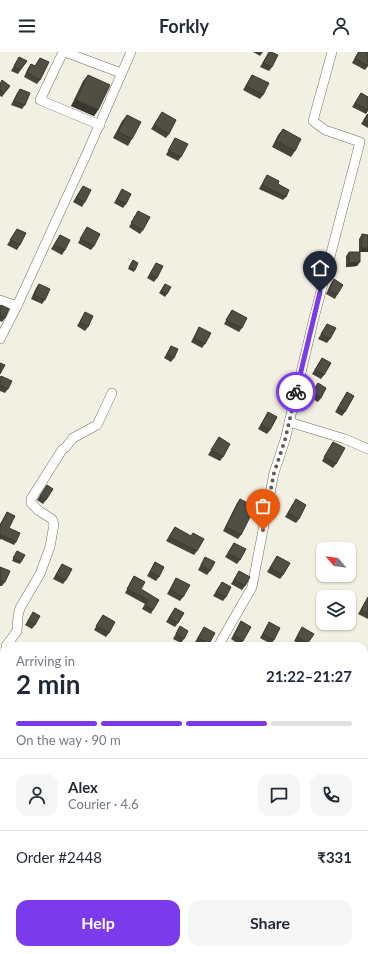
<!DOCTYPE html>
<meta charset="utf-8">
<style>
body{margin:0;font-family:Lato,sans-serif;background:#f6f6f7;color:#1f2937;height:100vh;display:flex;flex-direction:column;font-size:15px;white-space:nowrap}
*{box-sizing:border-box;margin:0}
p{font-size:13px;color:#747a83}
.icon{flex:none;width:22px;height:22px;fill:none;stroke:currentColor;stroke-width:2;stroke-linecap:round;stroke-linejoin:round}
.map{position:relative;flex:1;overflow:hidden}
.panel{position:absolute;left:0px;top:590px;width:368px;height:312px;display:flex;flex-direction:column;background:#fff;border-radius:12px 12px 0 0;box-shadow:0 1px 3px #0004}
.panel>*{flex:none}
.needle{width:26px;rotate:299deg}
.buttons{position:absolute;left:316px;top:490px;display:grid;gap:8px}
.buttons a{display:grid;place-items:center;width:40px;height:40px;border-radius:8px;background:#fff;box-shadow:0 1px 3px #0004;font-size:20px}
.pin{position:absolute;display:grid;place-items:center;width:34px;height:34px;color:#fff;margin:-41px -17px;border-radius:50% 50% 50% 0;rotate:-45deg;box-shadow:0 0 4px #0007}
.pin .icon{rotate:45deg}
.courier{position:absolute;display:grid;place-items:center;width:40px;height:40px;margin:-20px;border:3px solid #7c3aed;border-radius:50%;background:#fff;color:#222;box-shadow:0 1px 5px #0007}
.summary em{font-style:normal;font-weight:700}
.summary div{display:flex;flex-direction:column-reverse}
.summary{display:flex;align-items:center;justify-content:space-between;height:68px;padding:0 16px}
h1{font-size:26px;font-weight:700;line-height:30px}
.bar{display:grid;grid-template-columns:repeat(4,1fr);gap:6px 4px;align-content:center;height:48px;padding:0 16px}
.bar i{height:5px;border-radius:3px;background:#e0e1e3}
.bar .current{background:#7c3aed}
.bar p{grid-column:span 4}
.line{display:flex;align-items:center;gap:10px;padding:0 16px;border-top:1px solid #e0e1e3}
.line div{flex:1}
.round{display:grid;place-items:center;flex:none;width:42px;height:42px;border-radius:12px;background:#f6f6f7}
.action{display:flex;gap:8px;margin-top:auto;padding:8px 16px}
.action a{flex:1;height:46px;border-radius:12px;background:#7c3aed;color:#fff;font-size:16px;font-weight:700;line-height:46px;text-align:center}
.action a+a{background:#f6f6f7;color:#1f2937}
header{display:flex;justify-content:space-between;align-items:center;height:52px;padding:0 16px;background:#fff;font-size:18px;font-weight:700}
.map>svg:first-child{display:block}
.lines{fill:none;stroke-linecap:round;stroke-linejoin:round}
.minor-casing{stroke:#6f6d62;stroke-width:10}
.minor{stroke:#fff;stroke-width:9}
.wall{fill:#46443a}
.shaded-wall{fill:#393730}
.building{fill:#514f44;stroke:#393730}
.done{stroke:#5e5c55;stroke-width:4;stroke-dasharray:0 7.2}
.route{stroke:#7c3aed;stroke-width:5}
</style>
<header><svg class="icon" aria-label="menu" viewBox="0 0 24 24"><path d="M4 6h16M4 12h16M4 18h16"/></svg>Forkly<svg class="icon" aria-label="person" viewBox="0 0 24 24"><circle cx="12" cy="8" r="4"/><path d="M4 21q1-7 8-7t8 7"/></svg></header>
<div class="map">
<svg width="368" height="902" viewBox="0 0 368 902">
<rect width="100%" height="100%" fill="#f2f0e3"/>
<g class="lines">
<defs>
<g id="minor">
<polyline points="63,0 40,48 100,73"/>
<polyline points="65,0 121,21"/>
<polyline points="0,248 17,254"/>
<polyline points="0,287 17,254 87,101 131,0"/>
<polyline points="289,370 345,387 368,397"/>
<polyline points="6,594 17,579 18,564 20,556 40,522 50,495 54,472 52,467 39,459 31,451 31,447 62,398 66,395 73,386 97,373 112,341"/>
<polyline points="219,594 221,589 252,535 274,421 285,388 313,270 360,90 325,78 313,69 332,0"/>
<polyline points="0,735 4,739"/>
<polyline points="202,898 208,902"/>
<polyline points="28,902 31,898"/>
<polyline points="252,902 254,898"/>
</g>
</defs>
<use href="#minor" class="minor-casing"/>
<use href="#minor" class="minor"/>
</g>
<g class="wall">
<polygon points="253,0 263,0 260,4"/>
<polygon points="269,0 272,15 269,19 260,15"/>
<polygon points="358,0 368,0 368,14 365,18 352,11"/>
<polygon points="19,5 27,9 18,22 11,19"/>
<polygon points="40,6 40,28 37,32 24,25 28,16 31,12 35,14"/>
<polygon points="88,23 98,58 94,64 71,54 83,29"/>
<polygon points="252,23 263,43 260,47 243,38"/>
<polygon points="0,32 10,34 2,45 0,44"/>
<polygon points="20,37 25,53 22,57 11,53 17,41"/>
<polygon points="361,41 368,45 368,59 366,62 352,55"/>
<polygon points="162,60 169,82 166,86 151,77"/>
<polygon points="367,62 368,62 368,76 361,72"/>
<polygon points="127,63 132,87 128,94 113,86 122,69"/>
<polygon points="283,77 295,99 291,105 272,95 278,83"/>
<polygon points="175,86 181,105 178,109 166,103"/>
<polygon points="267,123 286,145 283,148 259,137"/>
<polygon points="83,134 85,150 82,155 73,150"/>
<polygon points="122,137 126,152 123,156 114,151"/>
<polygon points="138,159 143,178 140,182 129,175"/>
<polygon points="87,175 94,194 91,198 78,191"/>
<polygon points="17,177 20,193 17,198 7,193"/>
<polygon points="362,182 368,183 368,200 360,200 357,214 346,215 346,204 349,200 359,200 359,187"/>
<polygon points="60,183 65,198 62,203 51,197"/>
<polygon points="133,208 135,218 134,220 128,217"/>
<polygon points="156,211 157,226 154,230 147,226"/>
<polygon points="334,227 337,243 335,247 326,242 331,231"/>
<polygon points="39,232 45,248 42,252 31,247 36,236"/>
<polygon points="165,232 167,242 165,245 159,241"/>
<polygon points="0,255 5,266 2,270 0,269"/>
<polygon points="232,258 242,276 239,280 224,272"/>
<polygon points="85,260 88,275 85,279 77,274"/>
<polygon points="327,272 330,287 327,291 318,287"/>
<polygon points="199,275 205,292 202,296 191,290"/>
<polygon points="171,294 174,306 171,310 164,306"/>
<polygon points="322,306 324,323 321,327 312,322"/>
<polygon points="0,325 8,337 5,341 0,339"/>
<polygon points="318,331 321,346 318,350 309,345"/>
<polygon points="347,340 345,360 342,364 335,360"/>
<polygon points="268,360 270,378 267,382 258,377"/>
<polygon points="219,385 223,405 220,409 208,403"/>
<polygon points="333,390 336,412 333,416 322,409"/>
<polygon points="47,433 46,448 43,452 37,448"/>
<polygon points="240,447 241,483 238,487 223,479 237,451"/>
<polygon points="296,447 299,467 296,471 285,465"/>
<polygon points="7,460 9,476 16,490 14,493 1,487 0,488 0,472"/>
<polygon points="175,475 197,499 194,503 166,489"/>
<polygon points="234,491 240,508 237,512 225,505"/>
<polygon points="17,499 21,510 20,512 12,509"/>
<polygon points="277,504 283,523 280,527 267,520"/>
<polygon points="205,505 210,519 207,523 198,518"/>
<polygon points="155,510 159,525 156,529 147,524"/>
<polygon points="62,512 66,528 63,532 53,527"/>
<polygon points="0,515 5,530 2,534 0,534"/>
<polygon points="239,519 245,534 242,538 231,532"/>
<polygon points="134,524 141,537 153,558 151,562 142,557 145,552 125,541"/>
<polygon points="176,526 183,545 180,549 167,542"/>
<polygon points="222,530 226,545 223,549 213,544"/>
<polygon points="368,545 368,567 358,562"/>
<polygon points="175,556 178,571 175,575 166,570"/>
<polygon points="33,560 35,573 32,577 25,573"/>
<polygon points="103,563 109,581 106,585 94,578"/>
<polygon points="241,569 243,589 240,593 231,587"/>
<polygon points="269,570 274,588 271,592 260,586"/>
<polygon points="180,574 184,587 181,591 173,587"/>
<polygon points="204,575 209,592 208,594 203,594 195,590"/>
<polygon points="302,575 308,591 306,594 304,594 294,589"/>
<polygon points="4,720 4,731 0,729 0,728"/>
<polygon points="2,792 4,806 1,809 0,809 0,796"/>
<polygon points="4,825 4,844 0,842 0,832"/>
<polygon points="368,825 368,832 365,830"/>
<polygon points="2,859 4,860 4,880 0,878 0,863"/>
<polygon points="60,898 78,898 76,902 58,902"/>
</g>
<g class="shaded-wall">
<polygon points="76,48 98,58 94,64 71,54"/>
<polygon points="362,196 368,196 368,200 359,200"/>
<polygon points="360,210 357,214 346,215 349,211"/>
</g>
<g class="building">
<polygon points="269,0 271,0 278,3 272,15 263,11"/>
<polygon points="359,0 368,0 368,14 355,6"/>
<polygon points="19,5 27,9 20,18 14,14"/>
<polygon points="40,6 49,10 40,28 27,21 31,12 35,14"/>
<polygon points="88,23 110,33 98,58 76,48"/>
<polygon points="252,23 269,31 263,43 246,34"/>
<polygon points="2,28 10,34 4,41 0,38 0,32"/>
<polygon points="20,37 30,41 25,53 14,49"/>
<polygon points="361,41 368,45 368,58 355,51"/>
<polygon points="162,60 176,68 169,82 154,73"/>
<polygon points="368,62 368,70 364,68"/>
<polygon points="127,63 141,70 132,87 118,80"/>
<polygon points="283,77 301,87 295,99 276,89"/>
<polygon points="175,86 188,92 181,105 168,99"/>
<polygon points="267,123 279,129 278,132 289,138 286,145 262,133"/>
<polygon points="83,134 91,138 85,150 76,146"/>
<polygon points="122,137 131,142 126,152 117,147"/>
<polygon points="138,159 150,165 143,178 131,171"/>
<polygon points="87,175 100,182 94,194 80,187"/>
<polygon points="17,177 26,181 20,193 10,188"/>
<polygon points="362,182 368,183 368,196 362,196"/>
<polygon points="60,183 70,188 65,198 54,193"/>
<polygon points="349,200 360,200 360,210 349,211"/>
<polygon points="133,208 138,211 135,218 129,215"/>
<polygon points="156,211 163,214 157,226 150,222"/>
<polygon points="334,227 343,233 337,243 329,238"/>
<polygon points="39,232 50,237 45,248 34,243"/>
<polygon points="165,232 171,235 167,242 161,239"/>
<polygon points="1,253 9,257 5,266 0,263 0,256"/>
<polygon points="232,258 247,266 242,276 226,268"/>
<polygon points="85,260 93,264 88,275 80,270"/>
<polygon points="327,272 336,276 330,287 321,282"/>
<polygon points="199,275 211,281 205,292 194,286"/>
<polygon points="171,294 178,297 174,306 167,302"/>
<polygon points="322,306 331,311 324,323 315,318"/>
<polygon points="0,311 5,313 0,322"/>
<polygon points="1,324 12,329 8,337 0,333 0,326"/>
<polygon points="318,331 326,336 321,346 312,341"/>
<polygon points="347,340 354,344 345,360 338,356"/>
<polygon points="268,360 277,365 270,378 261,373"/>
<polygon points="219,385 230,392 223,405 211,398"/>
<polygon points="333,390 345,396 336,412 324,405"/>
<polygon points="47,433 53,437 46,448 40,444"/>
<polygon points="240,447 255,455 241,483 226,475"/>
<polygon points="296,447 306,453 299,467 288,461"/>
<polygon points="7,460 15,464 9,476 20,481 16,490 2,483 1,486 0,486 0,472 1,472"/>
<polygon points="175,475 191,484 193,481 204,487 197,499 169,485"/>
<polygon points="234,491 246,497 240,508 228,501"/>
<polygon points="17,499 25,503 21,510 13,506"/>
<polygon points="277,504 290,511 283,523 270,516"/>
<polygon points="205,505 215,510 210,519 201,513"/>
<polygon points="155,510 164,515 159,525 150,520"/>
<polygon points="62,512 72,517 66,528 56,523"/>
<polygon points="0,515 10,519 5,530 0,528"/>
<polygon points="239,519 250,525 245,534 234,528"/>
<polygon points="134,524 145,530 141,537 159,548 153,558 145,553 148,548 127,537"/>
<polygon points="176,526 190,533 183,545 170,538"/>
<polygon points="222,530 231,535 226,545 216,540"/>
<polygon points="368,545 368,562 361,558"/>
<polygon points="175,556 184,561 178,571 169,566"/>
<polygon points="33,560 40,564 35,573 28,569"/>
<polygon points="103,563 115,570 109,581 96,574"/>
<polygon points="241,569 251,575 243,589 234,583"/>
<polygon points="269,570 280,576 274,588 263,582"/>
<polygon points="180,574 188,579 184,587 176,582"/>
<polygon points="204,575 215,581 209,592 198,586"/>
<polygon points="302,575 314,582 308,591 297,585"/>
<polygon points="364,674 368,677 368,680 364,687"/>
<polygon points="0,744 4,746 4,749 0,756"/>
<polygon points="2,792 4,793 4,805 0,803 0,797"/>
<polygon points="4,825 4,839 0,837 0,833"/>
<polygon points="2,859 4,860 4,874 0,872 0,864"/>
<polygon points="7,898 23,898 21,902 5,902"/>
<polygon points="62,898 78,898 76,902 70,902"/>
<polygon points="123,898 139,898 137,902 121,902"/>
<polygon points="179,898 184,898 190,901 189,902 177,902"/>
</g>
<g class="lines">
<polyline class="done" points="263,478 274,421 285,388 296,340"/>
<polyline class="route" points="296,340 320,240"/>
</g>
</svg>
<div class="buttons">
<a><svg class="needle" viewBox="-14 -14 28 28"><path d="M0-13l5 13h-10z" fill="#e53935"/><path d="M0 13l5-13h-10z" fill="#747a83"/></svg></a>
<a><svg class="icon" aria-label="layers" viewBox="0 0 24 24"><path d="M12 4l9 5-9 5-9-5zM3 14l9 5 9-5"/></svg></a>
</div>
<div class="pin" style="left:263px;top:478px;background:#ea580c"><svg class="icon" aria-label="bag" viewBox="0 0 24 24"><path d="M5 8h14l-1 12H6zM9 8a3 3 0 0 1 6 0"/></svg></div>
<div class="pin" style="left:320px;top:240px;background:#1f2937"><svg class="icon" aria-label="home" viewBox="0 0 24 24"><path d="M3 11l9-7 9 7M6 9v11h12V9"/></svg></div>
<div class="courier" style="left:296px;top:340px"><svg class="icon" aria-label="bike" viewBox="0 0 24 24"><circle cx="6" cy="16" r="4"/><circle cx="18" cy="16" r="4"/><path d="M6 16l4-8h5l3 8M10 8l3 8H6M13 5h3"/></svg></div>
<section class="panel">
<div class="summary"><div><h1>2 min</h1><p>Arriving in</p></div><em>21:22–21:27</em></div>
<div class="bar"><i class="current"></i><i class="current"></i><i class="current"></i><i></i><p>On the way · 90 m</p></div>
<div class="line" style="height:72px"><a class="round"><svg class="icon" aria-label="person" viewBox="0 0 24 24"><circle cx="12" cy="8" r="4"/><path d="M4 21q1-7 8-7t8 7"/></svg></a><div><b>Alex</b><p>Courier · 4.6</p></div><a class="round"><svg class="icon" aria-label="chat" viewBox="0 0 24 24"><path d="M4 5h16v11H9l-5 4z"/></svg></a><a class="round"><svg class="icon" aria-label="phone" viewBox="0 0 24 24"><path d="M5 4h4l2 5-3 2q2 4 5 5l2-3 5 2v4C11 20 4 13 5 4z"/></svg></a></div>
<div class="line" style="height:52px"><div>Order #2448</div><b>₹331</b></div>
<div class="action"><a>Help</a><a>Share</a></div>
</section>
</div>
